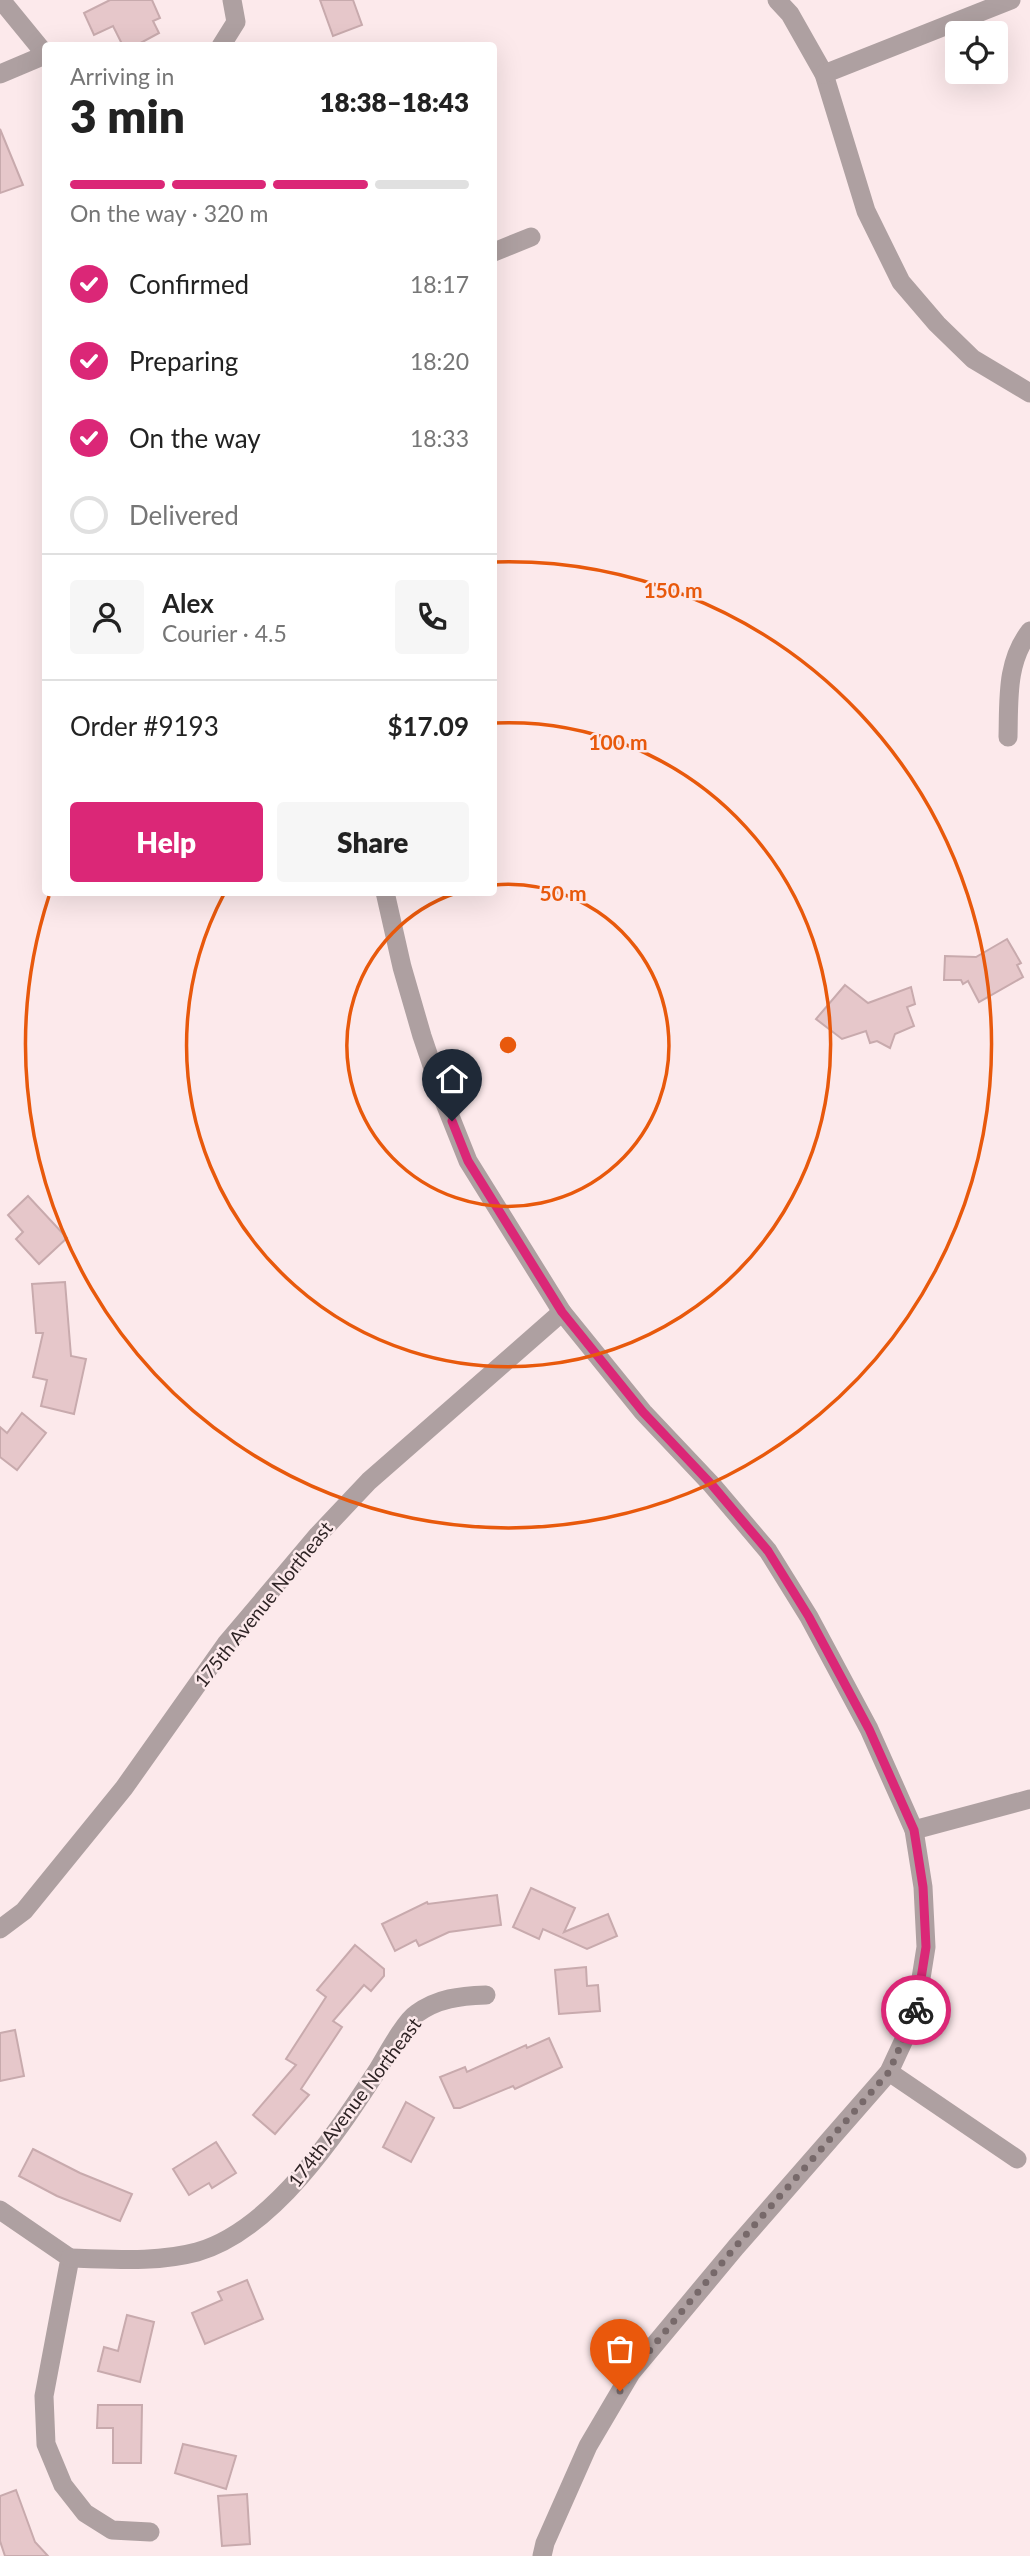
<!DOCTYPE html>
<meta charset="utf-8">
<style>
body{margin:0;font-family:Lato,sans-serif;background:#f6f6f6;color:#222;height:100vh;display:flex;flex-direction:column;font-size:26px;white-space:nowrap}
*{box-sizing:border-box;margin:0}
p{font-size:23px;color:#767676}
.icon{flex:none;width:38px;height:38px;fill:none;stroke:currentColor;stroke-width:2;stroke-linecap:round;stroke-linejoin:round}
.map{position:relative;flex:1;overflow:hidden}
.panel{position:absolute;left:42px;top:42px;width:455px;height:854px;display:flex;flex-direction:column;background:#fff;border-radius:7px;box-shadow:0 7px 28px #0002}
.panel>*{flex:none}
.tools{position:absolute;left:945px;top:21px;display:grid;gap:14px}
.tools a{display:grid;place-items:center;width:63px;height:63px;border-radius:7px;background:#fff;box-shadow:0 7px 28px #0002;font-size:35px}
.pin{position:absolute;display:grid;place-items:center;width:60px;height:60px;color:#fff;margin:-72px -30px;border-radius:50% 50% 50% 0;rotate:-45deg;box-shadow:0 0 7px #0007}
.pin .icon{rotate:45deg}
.courier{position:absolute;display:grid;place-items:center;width:70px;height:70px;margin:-35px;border:5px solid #db2777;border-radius:50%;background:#fff;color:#222;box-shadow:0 2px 9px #0007}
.headline em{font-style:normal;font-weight:800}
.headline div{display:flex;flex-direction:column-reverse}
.headline{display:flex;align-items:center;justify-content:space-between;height:119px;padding:0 28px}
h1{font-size:46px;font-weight:800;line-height:52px}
.bar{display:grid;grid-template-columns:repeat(4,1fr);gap:10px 7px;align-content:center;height:84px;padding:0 28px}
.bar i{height:9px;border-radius:5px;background:#e0e0e0}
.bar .selected{background:#db2777}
.bar p{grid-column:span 4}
.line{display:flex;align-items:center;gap:18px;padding:0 28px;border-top:2px solid #e0e0e0}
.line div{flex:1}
.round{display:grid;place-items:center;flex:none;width:74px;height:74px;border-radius:7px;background:#f6f6f6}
ol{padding:0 28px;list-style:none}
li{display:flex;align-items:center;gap:21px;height:77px}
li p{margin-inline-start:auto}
li .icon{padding:7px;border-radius:50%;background:#db2777;color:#fff;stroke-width:4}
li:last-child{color:#767676}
li i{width:38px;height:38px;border:4px solid #e0e0e0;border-radius:50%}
.cta{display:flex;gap:14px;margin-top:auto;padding:14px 28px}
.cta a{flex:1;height:80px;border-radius:7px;background:#db2777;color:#fff;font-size:28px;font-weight:800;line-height:80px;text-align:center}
.cta a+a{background:#f6f6f6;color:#222}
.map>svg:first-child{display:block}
.building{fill:#e6c7ca;stroke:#c8aaad;stroke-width:2}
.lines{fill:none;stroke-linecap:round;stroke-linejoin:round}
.minor{stroke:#aea0a1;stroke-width:19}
.done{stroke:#77696a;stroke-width:7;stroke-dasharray:0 12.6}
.route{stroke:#db2777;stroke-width:9}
.ring{fill:none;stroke:#e8590c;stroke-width:3.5}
.labels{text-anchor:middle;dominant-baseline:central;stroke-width:5;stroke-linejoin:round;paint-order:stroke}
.street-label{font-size:19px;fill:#2f2425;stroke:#fce9eb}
.centre{fill:#e8590c;stroke:#fce9eb;stroke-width:3.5}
.ring-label{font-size:21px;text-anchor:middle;font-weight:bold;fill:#e8590c;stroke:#fce9eb;stroke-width:5;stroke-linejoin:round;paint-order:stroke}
</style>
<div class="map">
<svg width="1030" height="2556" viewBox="0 0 1030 2556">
<rect width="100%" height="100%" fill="#fce9eb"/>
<g class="building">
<polygon points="110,0 152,0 160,18 153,21 159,33 135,46 123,46 113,26 94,35 84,13"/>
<polygon points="320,0 353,0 362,25 333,36"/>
<polygon points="0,129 23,185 0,193"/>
<polygon points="1007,939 1021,963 1017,965 1023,977 979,1002 968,981 963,984 961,980 944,980 945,956 976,957"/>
<polygon points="845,985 868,1003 911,987 915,1004 907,1007 914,1026 895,1034 890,1048 877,1041 870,1043 866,1031 842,1039 816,1019"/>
<polygon points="28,1196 67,1238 39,1264 16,1239 23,1232 8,1215"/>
<polygon points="65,1282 71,1356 86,1359 74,1414 41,1406 47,1380 33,1377 43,1333 36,1333 32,1284"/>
<polygon points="22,1413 46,1433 17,1470 0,1457 0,1427 7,1433"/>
<polygon points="531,1888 575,1908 564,1932 608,1914 617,1936 587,1949 543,1929 539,1939 513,1927"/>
<polygon points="497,1895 501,1925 449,1932 419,1946 416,1940 395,1951 382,1924 427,1902 428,1904"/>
<polygon points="355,1945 384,1969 384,1976 371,1991 364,1985 333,2021 342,2027 301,2089 309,2095 275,2134 253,2115 296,2065 286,2059 326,1997 317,1990"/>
<polygon points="586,1967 587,1986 598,1985 600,2011 559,2014 555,1970"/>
<polygon points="15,2030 24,2076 0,2081 0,2033"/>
<polygon points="549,2038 562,2067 515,2089 513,2086 460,2108 454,2108 440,2077 465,2067 467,2072 526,2045 527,2048"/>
<polygon points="406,2102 434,2118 411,2162 383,2147"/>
<polygon points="216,2142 236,2173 212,2188 209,2183 189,2195 173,2169"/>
<polygon points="33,2149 80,2173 132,2194 120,2221 57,2196 19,2176"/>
<polygon points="247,2280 263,2319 205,2344 192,2313 222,2300 218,2292"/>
<polygon points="127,2315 154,2322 140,2382 98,2371 104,2347 118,2351"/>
<polygon points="98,2405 142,2405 141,2463 113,2463 113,2428 97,2428"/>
<polygon points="183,2444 236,2456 226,2489 175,2473"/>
<polygon points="16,2490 35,2542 48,2556 5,2556 0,2541 0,2496"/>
<polygon points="247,2494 250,2544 222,2546 218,2496"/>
</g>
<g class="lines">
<g class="minor">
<polyline points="1,0 46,55"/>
<polyline points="777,0 790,14 824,74 866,211 901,282 937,324 973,359 1030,393"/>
<polyline points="221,46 236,22 232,0"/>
<polyline points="0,74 45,55"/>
<polyline points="824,74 1011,0"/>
<polyline points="494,252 531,237"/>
<path d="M 1008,737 C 1009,699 1006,662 1030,631"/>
<polyline points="385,892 402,967 422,1036 444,1101 468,1161 562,1312 643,1412 712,1485 768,1551 809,1617 869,1729 914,1830 923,1887 926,1947 915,2016 889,2072 736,2247 631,2373 588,2446 545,2543 542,2556"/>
<polyline points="914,1830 1030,1799"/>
<polyline points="0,1929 24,1911 124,1788 226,1644 318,1535 369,1481 562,1312"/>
<polyline points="889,2072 1017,2159"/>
<polyline points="0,2210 70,2258 44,2396 46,2444 63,2485 85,2513 112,2530 150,2532"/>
<path d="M 70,2258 C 112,2259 156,2263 197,2252 C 273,2230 336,2134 377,2071 C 385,2058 405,2021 416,2014 C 438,1998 460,1996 486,1995"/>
</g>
</g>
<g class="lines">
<polyline class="done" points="620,2391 631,2373 736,2246 889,2072 916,2010"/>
<polyline class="route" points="452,1121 468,1161 562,1312 643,1412 712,1485 768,1551 809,1617 869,1729 914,1830 923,1887 926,1947 916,2010"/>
</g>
<g class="ring">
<path d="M494 885A161 161 0 1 1 456 893"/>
<path d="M494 723A322 322 0 1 1 224 894"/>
<path d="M495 562A483 483 0 1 1 49 896"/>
</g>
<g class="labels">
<g class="street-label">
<text transform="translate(263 1604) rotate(-51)">175th Avenue Northeast</text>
<text transform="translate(354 2102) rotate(-53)">174th Avenue Northeast</text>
</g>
</g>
<circle cx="508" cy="1045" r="10" class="centre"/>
<g class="ring-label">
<text x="673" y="598">150 m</text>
<text x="618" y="750">100 m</text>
<text x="563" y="901">50 m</text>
</g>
</svg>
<div class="tools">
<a><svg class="icon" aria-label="locate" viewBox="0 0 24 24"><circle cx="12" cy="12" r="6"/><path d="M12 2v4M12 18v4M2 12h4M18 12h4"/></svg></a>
</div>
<div class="pin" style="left:620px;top:2391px;background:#ea580c"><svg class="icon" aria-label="bag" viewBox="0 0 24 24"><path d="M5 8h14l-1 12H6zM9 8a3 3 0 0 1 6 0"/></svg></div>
<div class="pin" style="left:452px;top:1121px;background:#1f2937"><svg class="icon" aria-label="home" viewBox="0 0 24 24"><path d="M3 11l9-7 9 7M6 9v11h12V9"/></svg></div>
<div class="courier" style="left:916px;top:2010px"><svg class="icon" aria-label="bike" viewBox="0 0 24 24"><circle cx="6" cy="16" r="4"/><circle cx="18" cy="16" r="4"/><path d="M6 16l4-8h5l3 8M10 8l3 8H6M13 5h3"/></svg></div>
<section class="panel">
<div class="headline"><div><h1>3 min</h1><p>Arriving in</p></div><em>18:38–18:43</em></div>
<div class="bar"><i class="selected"></i><i class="selected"></i><i class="selected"></i><i></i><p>On the way · 320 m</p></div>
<ol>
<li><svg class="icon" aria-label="check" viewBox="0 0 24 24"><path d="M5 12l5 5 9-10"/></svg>Confirmed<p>18:17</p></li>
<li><svg class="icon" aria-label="check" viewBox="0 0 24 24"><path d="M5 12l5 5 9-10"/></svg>Preparing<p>18:20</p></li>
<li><svg class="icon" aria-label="check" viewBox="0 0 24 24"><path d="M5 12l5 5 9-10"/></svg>On the way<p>18:33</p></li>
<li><i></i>Delivered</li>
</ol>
<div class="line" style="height:126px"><a class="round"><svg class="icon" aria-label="person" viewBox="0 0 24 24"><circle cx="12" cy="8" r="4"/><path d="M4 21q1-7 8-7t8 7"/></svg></a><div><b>Alex</b><p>Courier · 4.5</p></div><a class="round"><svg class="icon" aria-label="phone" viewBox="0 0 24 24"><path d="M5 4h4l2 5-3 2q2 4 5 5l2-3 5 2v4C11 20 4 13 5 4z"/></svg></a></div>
<div class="line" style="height:91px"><div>Order #9193</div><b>$17.09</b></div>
<div class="cta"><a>Help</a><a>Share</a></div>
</section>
</div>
